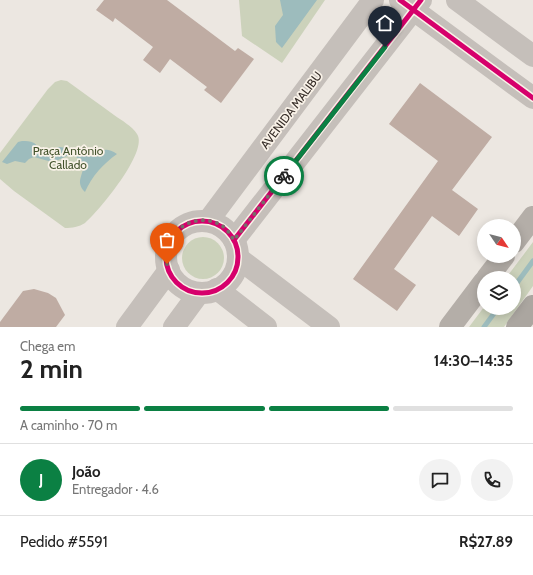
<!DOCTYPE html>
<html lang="pt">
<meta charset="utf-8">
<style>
body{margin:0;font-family:Cabin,sans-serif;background:#f2f2f2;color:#222;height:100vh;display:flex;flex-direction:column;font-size:15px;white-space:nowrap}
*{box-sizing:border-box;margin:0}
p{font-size:13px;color:#767676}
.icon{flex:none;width:22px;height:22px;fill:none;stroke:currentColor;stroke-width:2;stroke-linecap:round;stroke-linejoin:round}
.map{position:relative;height:327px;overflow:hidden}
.drawer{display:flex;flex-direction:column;background:#fff;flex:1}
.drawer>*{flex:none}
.needle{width:26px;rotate:125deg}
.fabs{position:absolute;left:477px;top:219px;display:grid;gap:8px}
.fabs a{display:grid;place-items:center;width:44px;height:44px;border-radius:50%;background:#fff;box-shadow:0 2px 10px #0003;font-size:20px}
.pin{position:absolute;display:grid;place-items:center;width:34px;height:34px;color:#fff;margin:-41px -17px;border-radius:50% 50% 50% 0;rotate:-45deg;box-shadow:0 0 4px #0007}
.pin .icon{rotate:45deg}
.courier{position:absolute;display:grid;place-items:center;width:40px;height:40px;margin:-20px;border:3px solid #0b8043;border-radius:50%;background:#fff;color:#222;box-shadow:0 1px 5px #0007}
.overview em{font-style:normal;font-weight:700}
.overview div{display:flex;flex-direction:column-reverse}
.overview{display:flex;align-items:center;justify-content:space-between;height:68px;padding:0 20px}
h1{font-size:26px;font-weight:700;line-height:30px}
.bar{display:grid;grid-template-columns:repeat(4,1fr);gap:6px 4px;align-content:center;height:48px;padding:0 20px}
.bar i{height:5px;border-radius:3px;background:#e0e0e0}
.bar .selected{background:#0b8043}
.bar p{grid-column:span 4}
.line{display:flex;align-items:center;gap:10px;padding:0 20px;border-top:1px solid #e0e0e0}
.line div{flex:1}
.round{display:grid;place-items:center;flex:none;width:42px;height:42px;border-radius:21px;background:#f2f2f2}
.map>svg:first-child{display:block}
.green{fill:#ccd2bb}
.water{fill:#9dbcbd}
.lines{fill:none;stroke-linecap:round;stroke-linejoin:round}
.stream{stroke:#9dbcbd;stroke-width:5}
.building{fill:#bfaca3}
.minor{stroke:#c5bfba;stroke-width:22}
.major{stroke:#b4aea8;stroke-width:22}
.highway{stroke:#aba6a0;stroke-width:22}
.cycleway-casing{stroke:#f9f2e8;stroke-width:8}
.cycleway{stroke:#d6006c;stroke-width:5}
.done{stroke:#766e69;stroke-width:4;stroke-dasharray:0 7.2}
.route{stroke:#0b8043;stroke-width:5}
.labels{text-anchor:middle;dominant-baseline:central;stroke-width:3.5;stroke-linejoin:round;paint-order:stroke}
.street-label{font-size:12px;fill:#362d28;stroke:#f9f2e8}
.park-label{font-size:12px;fill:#43532c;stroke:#f9f2e8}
</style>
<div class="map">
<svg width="533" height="327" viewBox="0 0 533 327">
<rect width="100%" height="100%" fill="#ece7e1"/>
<g class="green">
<polygon points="239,0 325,0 282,63 242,36"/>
<path d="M 61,80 L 67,81 C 82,92 98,103 114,115 C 121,120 132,126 137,134 C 149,151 99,211 85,223 C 79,227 72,228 65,228 L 14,191 L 0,179 L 0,153 L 48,89 L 55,82 Z"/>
<circle cx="203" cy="258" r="21"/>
<polygon points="533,242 533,286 504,327 469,327 484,307 514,308 514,278 506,278"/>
</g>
<g class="water">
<polygon points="280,0 317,0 282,48 276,42 275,26 283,15"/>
<path d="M 22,141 C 26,141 30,141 34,143 C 38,146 39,149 44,150 C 51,153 53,148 58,147 C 64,146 78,154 85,154 C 99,155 103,144 117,154 C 103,164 92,176 85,192 C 75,182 83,176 84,164 L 75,156 L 69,155 L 56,161 L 52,162 L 34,157 L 29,159 L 25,163 L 15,161 L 7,164 L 2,162 L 18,142 Z"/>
</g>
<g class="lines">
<g class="stream">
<polyline points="514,287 533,261"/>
<polyline points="484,327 498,308"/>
</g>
</g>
<g class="building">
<polygon points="104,0 167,0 235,51 238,48 254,59 221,103 204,90 207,87 170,59 160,73 143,60 153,47 115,18 113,22 96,10"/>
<polygon points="420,83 492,137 452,190 478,209 459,236 432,216 394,269 416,285 397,311 353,279 438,161 389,124"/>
<polygon points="34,289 48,293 56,298 65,315 56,327 0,327 0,322 23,291"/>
</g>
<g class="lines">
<g class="minor">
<polyline points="400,0 533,98"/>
<polyline points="457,0 533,56"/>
<polyline points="208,221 373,0"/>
<circle cx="202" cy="257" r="36"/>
<polyline points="234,240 421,0"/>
<polyline points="238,258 329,327"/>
<polyline points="217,289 266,327"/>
<polyline points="127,327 169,270"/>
<polyline points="174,327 199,293"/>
</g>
<g class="major">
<polyline points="514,242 533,217"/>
<polyline points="487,278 504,256"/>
<polyline points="450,327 484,282"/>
</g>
<polyline class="highway" points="517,327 533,306"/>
<defs>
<g id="cycleway">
<polyline points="400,0 533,98"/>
<circle cx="202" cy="257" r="36"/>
<polyline points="234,240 421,0"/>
</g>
</defs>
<use href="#cycleway" class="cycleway-casing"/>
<use href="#cycleway" class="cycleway"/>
</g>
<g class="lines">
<path class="done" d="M 167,264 C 166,256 166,249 169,242 C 178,221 207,213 225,228 C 229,232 231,236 234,240 L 284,176"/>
<polyline class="route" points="284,176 385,47"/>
</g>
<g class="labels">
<g class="street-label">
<text transform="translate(291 110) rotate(-53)">AVENIDA MALIBU</text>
</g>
<g class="park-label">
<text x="68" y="150">Praça Antônio<tspan x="68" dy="14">Callado</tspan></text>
</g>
</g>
</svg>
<div class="fabs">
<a><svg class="needle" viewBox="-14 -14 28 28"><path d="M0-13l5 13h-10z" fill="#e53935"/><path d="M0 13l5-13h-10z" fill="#767676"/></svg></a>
<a><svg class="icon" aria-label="layers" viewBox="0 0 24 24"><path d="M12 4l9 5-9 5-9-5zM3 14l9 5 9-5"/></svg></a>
</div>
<div class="pin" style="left:167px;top:264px;background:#ea580c"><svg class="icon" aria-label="bag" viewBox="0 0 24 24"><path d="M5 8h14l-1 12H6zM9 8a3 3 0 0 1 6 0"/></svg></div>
<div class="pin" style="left:385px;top:47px;background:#1f2937"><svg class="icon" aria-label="home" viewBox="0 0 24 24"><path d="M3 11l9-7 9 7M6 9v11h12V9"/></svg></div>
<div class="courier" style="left:284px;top:176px"><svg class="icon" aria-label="bike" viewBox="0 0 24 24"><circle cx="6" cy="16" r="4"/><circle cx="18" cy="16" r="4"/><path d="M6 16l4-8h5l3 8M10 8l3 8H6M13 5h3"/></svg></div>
</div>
<section class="drawer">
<div class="overview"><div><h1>2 min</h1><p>Chega em</p></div><em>14:30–14:35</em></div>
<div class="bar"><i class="selected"></i><i class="selected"></i><i class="selected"></i><i></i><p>A caminho · 70 m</p></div>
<div class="line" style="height:72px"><b class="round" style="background:#0b8043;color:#fff">J</b><div><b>João</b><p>Entregador · 4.6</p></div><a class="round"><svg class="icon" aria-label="chat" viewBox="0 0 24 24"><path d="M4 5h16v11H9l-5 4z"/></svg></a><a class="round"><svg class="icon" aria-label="phone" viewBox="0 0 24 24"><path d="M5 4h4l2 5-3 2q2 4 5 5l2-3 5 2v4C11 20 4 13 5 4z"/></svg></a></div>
<div class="line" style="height:52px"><div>Pedido #5591</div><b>R$27.89</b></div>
</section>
